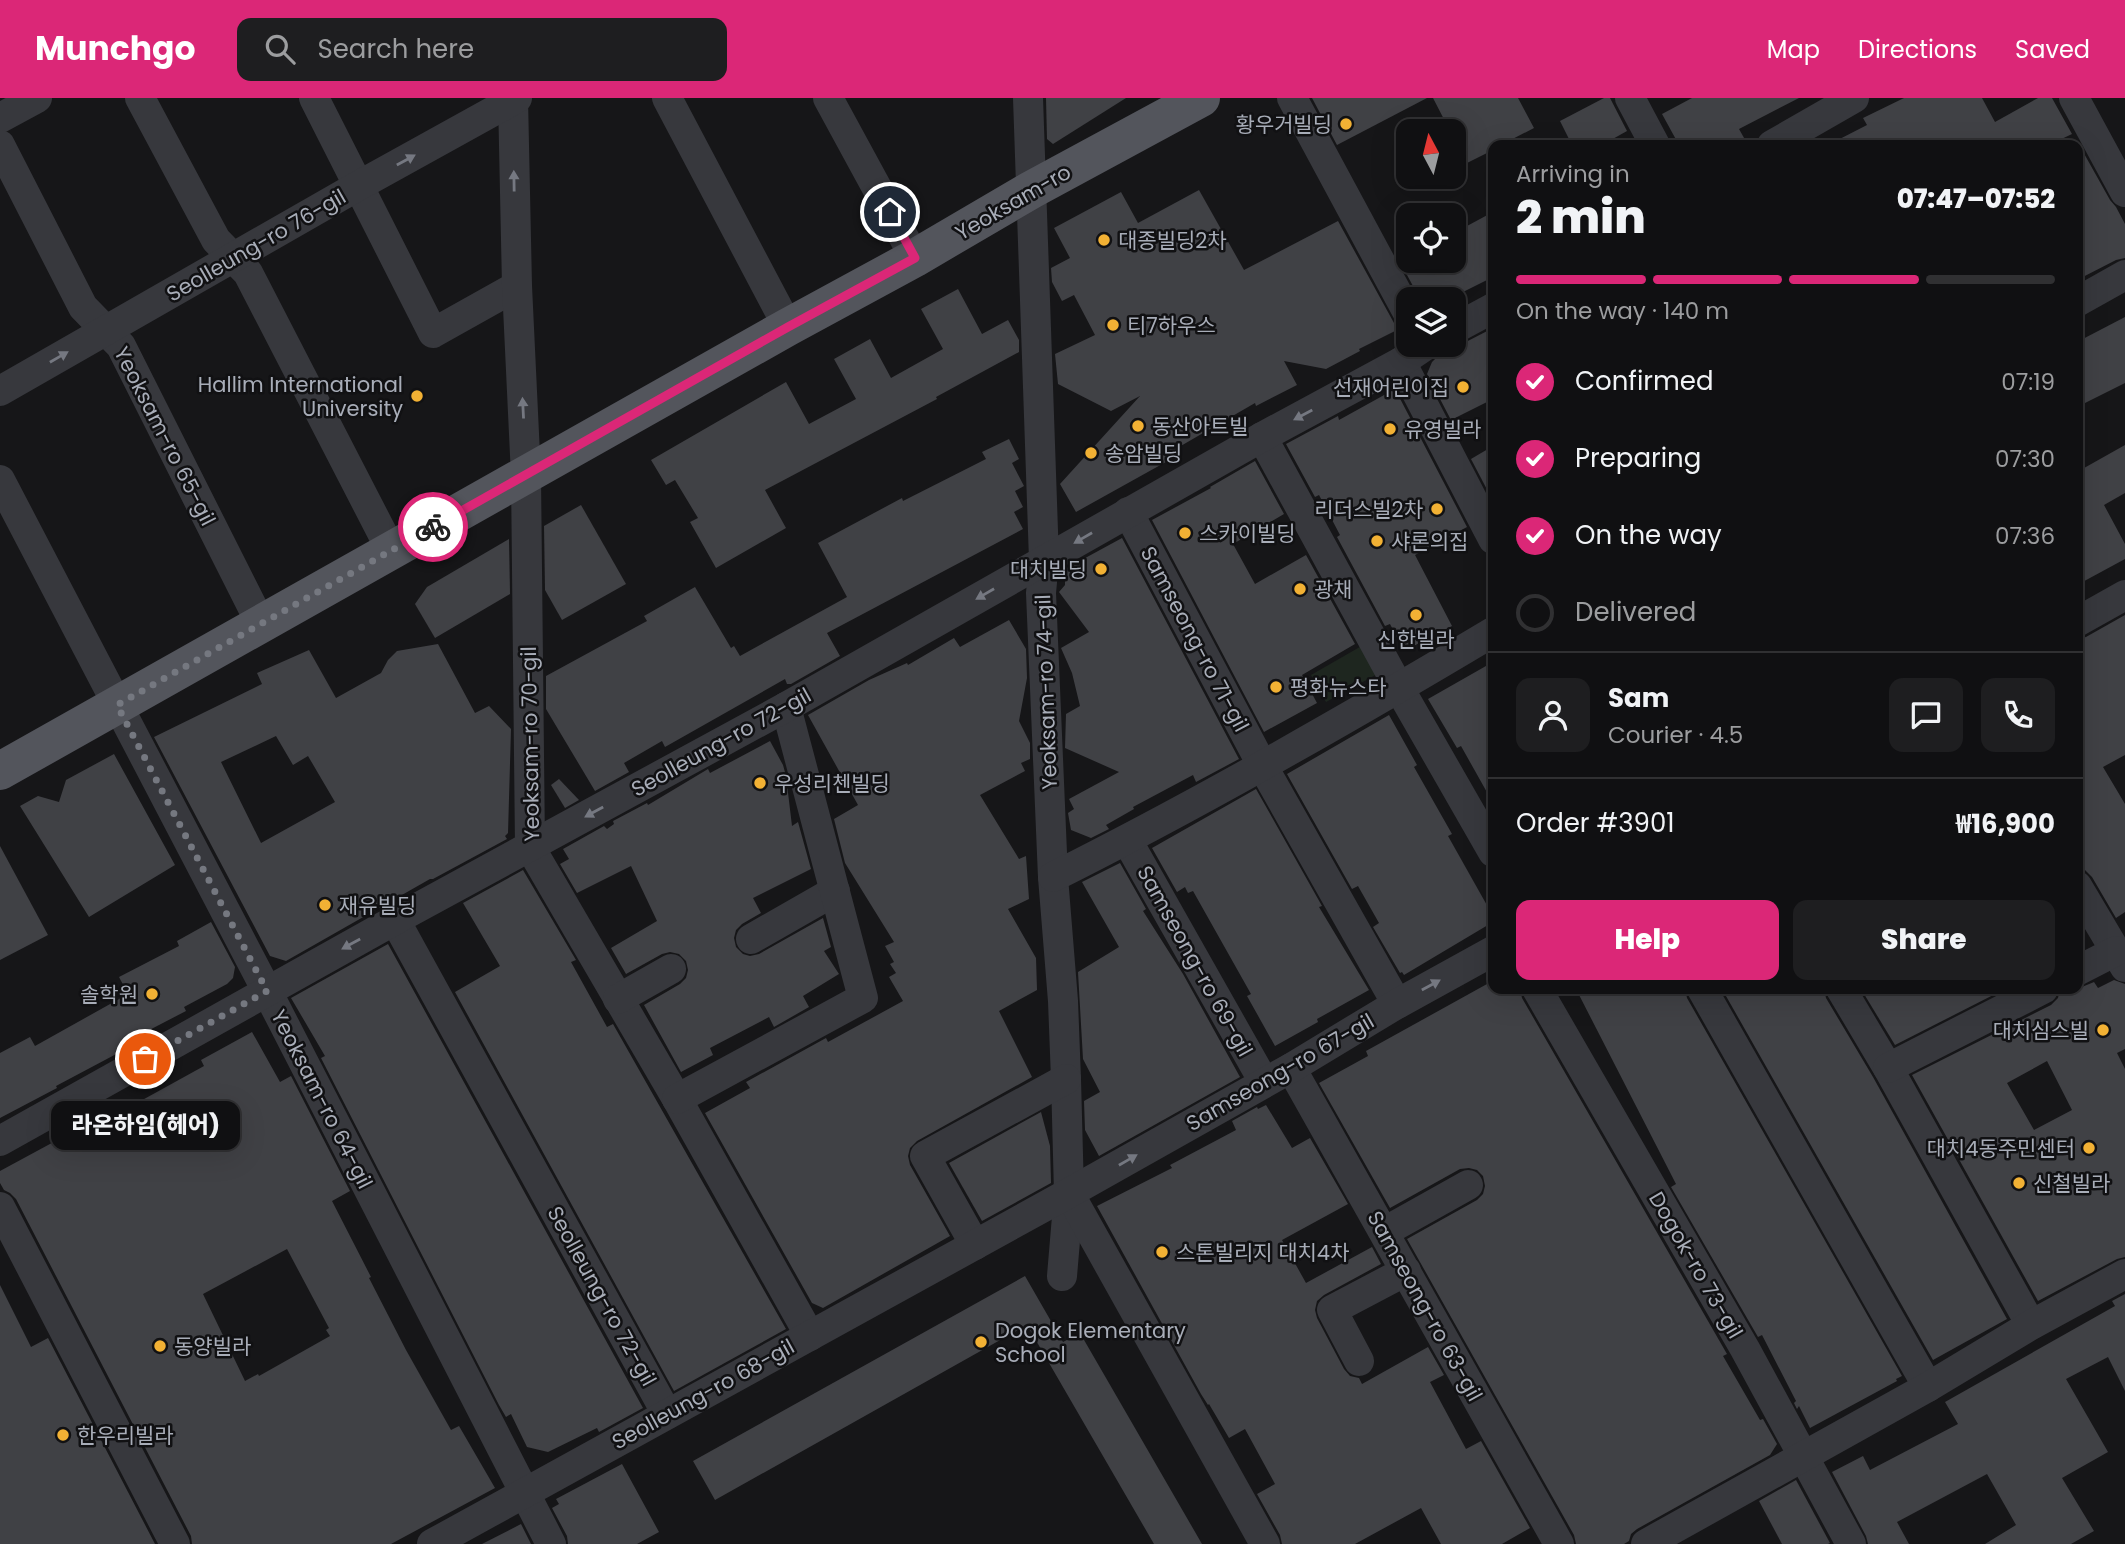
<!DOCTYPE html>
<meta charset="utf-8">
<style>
body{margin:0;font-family:Poppins,"Noto Sans KR",sans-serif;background:#1e1e20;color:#f1f3f6;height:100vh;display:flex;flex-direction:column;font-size:26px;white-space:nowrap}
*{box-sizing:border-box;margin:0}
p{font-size:23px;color:#9c9d9f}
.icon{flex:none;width:38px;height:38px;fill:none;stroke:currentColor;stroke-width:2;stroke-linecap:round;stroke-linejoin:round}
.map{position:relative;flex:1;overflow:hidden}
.sheet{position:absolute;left:1488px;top:42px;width:595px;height:854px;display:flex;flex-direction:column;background:#101012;border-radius:14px;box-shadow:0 7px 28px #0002,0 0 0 2px #303032}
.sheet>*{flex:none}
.needle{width:46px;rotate:353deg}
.tools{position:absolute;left:1396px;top:21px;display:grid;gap:14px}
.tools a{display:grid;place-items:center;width:70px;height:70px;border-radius:14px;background:#101012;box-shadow:0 7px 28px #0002,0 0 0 2px #303032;font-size:35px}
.pin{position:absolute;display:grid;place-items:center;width:60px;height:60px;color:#fff;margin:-30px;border:4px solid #fff;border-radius:50%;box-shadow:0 2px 7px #0007}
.courier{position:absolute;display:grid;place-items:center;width:70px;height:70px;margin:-35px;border:5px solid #db2777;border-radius:50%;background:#fff;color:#222;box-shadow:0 2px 9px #0007}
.bubble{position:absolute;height:49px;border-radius:14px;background:#101012;box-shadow:0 7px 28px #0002,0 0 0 2px #303032;font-size:23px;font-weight:800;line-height:49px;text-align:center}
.headline em{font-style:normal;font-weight:800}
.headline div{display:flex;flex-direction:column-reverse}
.headline{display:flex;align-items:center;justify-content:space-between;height:119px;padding:0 28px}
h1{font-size:46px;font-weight:800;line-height:52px}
.bar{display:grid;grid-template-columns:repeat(4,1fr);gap:10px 7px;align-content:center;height:84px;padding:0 28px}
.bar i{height:9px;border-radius:5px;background:#303032}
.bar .on{background:#db2777}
.bar p{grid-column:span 4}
.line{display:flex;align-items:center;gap:18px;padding:0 28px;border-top:2px solid #303032}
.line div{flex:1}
.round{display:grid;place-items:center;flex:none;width:74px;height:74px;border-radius:14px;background:#1e1e20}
ol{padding:0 28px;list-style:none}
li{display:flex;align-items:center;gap:21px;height:77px}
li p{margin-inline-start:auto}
li .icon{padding:7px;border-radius:50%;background:#db2777;color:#fff;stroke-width:4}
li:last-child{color:#9c9d9f}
li i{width:38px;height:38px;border:4px solid #303032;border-radius:50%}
.action{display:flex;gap:14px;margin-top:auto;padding:14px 28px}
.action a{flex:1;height:80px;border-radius:14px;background:#db2777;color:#fff;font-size:28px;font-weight:800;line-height:80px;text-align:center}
.action a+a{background:#1e1e20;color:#f1f3f6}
header{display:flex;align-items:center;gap:42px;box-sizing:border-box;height:98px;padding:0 35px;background:#db2777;color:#fff}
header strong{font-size:33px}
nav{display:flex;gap:38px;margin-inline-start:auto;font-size:24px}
.search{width:490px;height:63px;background:#1e1e20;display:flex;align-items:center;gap:18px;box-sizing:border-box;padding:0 24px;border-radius:14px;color:#9c9d9f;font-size:26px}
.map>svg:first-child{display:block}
.green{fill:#1e261f}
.building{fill:#404145;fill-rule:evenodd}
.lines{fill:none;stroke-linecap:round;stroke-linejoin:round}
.minor{stroke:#37383d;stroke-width:30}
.major{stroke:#53555c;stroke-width:38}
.oneway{fill:#757881}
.done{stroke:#757880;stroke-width:7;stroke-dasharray:0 12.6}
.route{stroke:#db2777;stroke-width:9}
.poi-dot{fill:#f2b134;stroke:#111113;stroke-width:2.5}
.labels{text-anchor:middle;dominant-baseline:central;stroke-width:5;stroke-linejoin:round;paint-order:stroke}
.poi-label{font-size:21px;fill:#a8adb8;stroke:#111113;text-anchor:start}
.street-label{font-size:21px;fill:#a8adb8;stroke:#111113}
</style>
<header>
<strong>Munchgo</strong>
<div class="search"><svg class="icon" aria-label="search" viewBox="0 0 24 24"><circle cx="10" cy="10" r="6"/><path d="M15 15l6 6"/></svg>Search here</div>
<nav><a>Map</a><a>Directions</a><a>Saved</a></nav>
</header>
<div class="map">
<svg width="2125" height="1446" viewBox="0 0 2125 1446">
<rect width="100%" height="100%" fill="#161618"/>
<polygon class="green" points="1365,546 1381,574 1326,604 1311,577"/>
<g class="building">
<polygon points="1046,0 1126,0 1053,46 1047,41"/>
<polygon points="1312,0 1427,0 1337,47"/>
<polygon points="1433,0 1518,0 1534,30 1501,47 1493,47 1493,52 1467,65 1454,41 1454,33 1450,33"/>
<polygon points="1604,0 1610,0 1627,33 1602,47 1572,47 1560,23"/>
<polygon points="1692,0 1799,0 1739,31 1748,47 1679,47 1662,16"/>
<polygon points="1904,0 1982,0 1995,24 2038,0 2052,0 2072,36 2049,47 1828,47 1867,27 1863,20"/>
<polygon points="2077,43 2110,102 2116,109 2125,126 2125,160 2116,162 2077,182"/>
<polygon points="1199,92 1244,172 1338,123 1394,225 1399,231 1359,251 1360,253 1326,271 1284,263 1297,287 1256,308 1255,305 1179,349 1182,355 1076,414 1060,386 1140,298 1111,313 1058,286 1055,256 1095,237 1074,197 1062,203 1052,184 1051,170 1070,160 1054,130 1121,94 1138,125"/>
<polygon points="1493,114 1493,179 1463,194 1467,201 1420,201 1400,164 1454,163 1454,135"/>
<polygon points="958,191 982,236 1008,222 1019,242 1019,254 936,299 937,301 765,392 786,430 716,470 690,424 698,420 675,382 666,387 651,362 786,284 809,326 856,301 834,261 870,241 891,280 943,251 921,211"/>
<polygon points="2125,219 2125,285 2077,309 2077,244"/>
<polygon points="1493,230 1493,301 1451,322 1427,276 1432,264 1442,254 1453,248 1462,246"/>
<polygon points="1395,291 1467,429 1415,457 1452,528 1404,553 1390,526 1385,528 1337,439 1340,437 1319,397 1315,399 1286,346 1338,318 1339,322"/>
<polygon points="1009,341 1019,361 1012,365 1024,388 1015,393 1023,409 1014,414 1023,431 827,535 840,558 791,586 787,586 785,581 665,649 662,643 624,665 629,674 595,693 546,611 546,578 647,523 644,518 695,489 731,550 734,548 740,558 847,499 818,445 902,400 903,403 986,361 982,354"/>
<polygon points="2125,347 2125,395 2104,407 2125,446 2125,461 2077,487 2077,374"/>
<polygon points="1493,348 1493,403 1471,361"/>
<polygon points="1255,363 1284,416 1233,446 1255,486 1306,457 1355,546 1302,577 1317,605 1264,634 1152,422 1211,390 1210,389"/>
<polygon points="581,407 626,486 562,522 545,492 544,428"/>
<polygon points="1122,440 1239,661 1196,684 1193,677 1133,709 1134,711 1106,727 1109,731 1091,740 1071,732 1068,715 1074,711 1069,701 1119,674 1065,650 1066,616 1080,608 1072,575 1061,550 1089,534 1059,494 1065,487 1065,471"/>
<polygon points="509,441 510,496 435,540 415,506 427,489"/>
<polygon points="2125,517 2125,657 2103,669 2125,706 2125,814 2116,820 2092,779 2085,772 2077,771 2077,541 2086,539"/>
<polygon points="1009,522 1026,551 1027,580 1019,623 1030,645 1030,661 1021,665 1025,673 980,697 1019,761 1026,758 1029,801 1008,811 1036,860 1037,892 999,913 1032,979 917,1043 910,1050 908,1058 910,1067 950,1138 823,1210 812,1205 705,1015 750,990 746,984 826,940 828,944 903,903 889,879 896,875 890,866 894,864 885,848 894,844 845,765 834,721 858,707 808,617 869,582 907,565 908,567 954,540 960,549"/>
<path d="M 438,546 L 475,615 L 489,608 L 511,631 L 508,735 L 505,738 L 507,741 L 433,781 L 430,781 L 286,863 L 270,858 L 154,639 L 262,586 L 257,575 L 309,552 L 336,600 L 381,575 L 388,562 L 397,553 ZM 276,638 L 293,667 L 308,658 L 335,704 L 261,745 L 221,664 Z"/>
<polygon points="1493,564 1493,705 1461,648 1457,650 1428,601"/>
<polygon points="1389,617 1417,667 1414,669 1452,736 1448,738 1493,818 1493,824 1404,877 1402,874 1400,875 1373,829 1379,825 1358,788 1352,791 1287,676"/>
<polygon points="770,643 783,667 786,678 792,728 798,724 811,771 753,800 761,815 742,826 736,832 734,840 736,849 743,856 750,858 759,856 823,820 831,849 824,853 839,876 803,898 809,909 774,929 769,919 710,950 713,957 681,974 644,907 680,886 686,880 688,872 686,863 679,856 670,854 662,856 626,876 611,850 657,823 631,768 577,795 560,766 569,761 563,751 604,728 607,731 614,726 613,723 647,705 648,707 708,671 710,675"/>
<polygon points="114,656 175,767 89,819 20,708 38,698 59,704 66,682"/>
<polygon points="559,681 579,702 565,710 551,687"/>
<polygon points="1256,691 1322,808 1319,809 1369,892 1317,921 1318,924 1275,948 1247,898 1251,896 1193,793 1188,795 1185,789 1177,794 1152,750"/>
<polygon points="0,748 48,837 0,862"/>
<polygon points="1120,765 1146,811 1143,813 1183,876 1240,979 1099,1058 1085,1032 1084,1003 1100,994 1083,961 1078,874 1119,849 1082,784"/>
<polygon points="523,772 576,862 571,864 607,929 613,926 786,1231 674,1293 455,894 500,868 463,805"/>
<polygon points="211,824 235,869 233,880 227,886 184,909 186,913 134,940 137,945 56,988 57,990 0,1020 0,955 30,939 35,948 128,896 119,879 179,848 177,843"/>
<polygon points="388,846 643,1310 599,1334 597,1330 548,1354 527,1349 511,1316 506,1319 499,1307 321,960 325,958 291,900"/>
<path d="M 2114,882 L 2125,886 L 2125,951 L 2117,955 L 2125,971 L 2125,1159 L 2117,1161 L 2038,1203 L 1912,977 L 2051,907 L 2058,900 L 2060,891 L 2077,891 L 2094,884 L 2098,890 ZM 2047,963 L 2072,1012 L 2034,1032 L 2007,985 Z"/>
<polygon points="1487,886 1489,891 1520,891 1522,900 1727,1256 1723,1258 1760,1322 1763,1321 1777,1346 1770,1357 1637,1431 1631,1436 1629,1443 1624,1446 1576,1446 1574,1437 1407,1141 1477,1102 1483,1096 1485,1088 1483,1078 1477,1072 1469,1070 1460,1071 1390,1110 1319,985 1368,958 1366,953"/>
<polygon points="1576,891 1685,891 1687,900 1902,1278 1896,1281 1897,1283 1810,1330 1799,1308 1797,1311 1794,1305 1796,1303 1762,1237 1758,1239 1671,1089 1676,1086"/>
<polygon points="1722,891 1824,891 1826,900 1873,979 2007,1221 1933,1262"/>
<polygon points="1861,891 2005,891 1895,947"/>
<path d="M 252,934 L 280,984 L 291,978 L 350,1093 L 332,1103 L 371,1179 L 369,1180 L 406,1252 L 451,1332 L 459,1328 L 495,1390 L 391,1446 L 192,1446 L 191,1438 L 16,1101 L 10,1095 L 4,1092 L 0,1085 L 0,1073 L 61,1040 L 59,1037 L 112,1006 L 117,1016 L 204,968 L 201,962 ZM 287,1151 L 329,1230 L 326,1232 L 330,1238 L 259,1278 L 258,1276 L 245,1283 L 203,1196 Z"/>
<polygon points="1266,1007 1292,1050 1310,1040 1348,1106 1282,1142 1306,1185 1372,1149 1381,1166 1324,1197 1317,1203 1315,1212 1317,1220 1344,1271 1350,1278 1359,1280 1362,1286 1428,1249 1444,1277 1430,1284 1466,1351 1481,1343 1530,1430 1502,1446 1441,1446 1421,1410 1355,1446 1282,1446 1280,1437 1257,1396 1275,1386 1245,1331 1229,1340 1209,1306 1208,1307 1201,1296 1097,1108 1172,1070 1170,1067 1236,1032 1232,1023 1257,1009 1258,1011"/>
<polygon points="1041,1014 1050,1048 1051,1085 982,1123 949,1065"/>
<polygon points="1025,1178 1063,1244 1080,1235 1202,1446 1154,1446 1027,1227 715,1402 693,1363"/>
<polygon points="0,1187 31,1249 48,1240 155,1446 0,1446"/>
<polygon points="2125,1196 2125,1293 2108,1259 2066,1281 2108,1354 2062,1380 2094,1433 2071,1446 1985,1446 2016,1427 1987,1376 1897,1424 1909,1446 1868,1446 1866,1438 1832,1374 1863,1358 1870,1372 1958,1326 1945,1304 2115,1208 2112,1203"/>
<polygon points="622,1366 659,1434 637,1446 568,1446 567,1438 552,1410 559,1406 556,1401"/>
<polygon points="1796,1382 1830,1445 1828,1446 1782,1446 1759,1403"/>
<polygon points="521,1426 531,1446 482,1446"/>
</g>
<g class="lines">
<g class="minor">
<polyline points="140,0 216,142 248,175 391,452"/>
<polyline points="314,0 433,235 517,188"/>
<polyline points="513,0 517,188 526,378 530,749 677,1001 810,1238"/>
<polyline points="667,0 788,229"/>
<polyline points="828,0 915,160"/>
<polyline points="1028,0 1044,462 1041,495 1053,779 1063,903 1066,981 1069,1095 1062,1178"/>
<polyline points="1292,0 1409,217"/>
<polyline points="1630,0 1655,47"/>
<polyline points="2074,0 2125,94"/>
<polyline points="0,20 37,0"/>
<polyline points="0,47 83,209 121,248 261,526"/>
<polyline points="1772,47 1854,0"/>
<polyline points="2077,204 2125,177"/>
<polyline points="1454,231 1493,210"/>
<polyline points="1401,264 1493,441"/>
<polyline points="0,293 358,88 517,0"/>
<polyline points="1262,339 1399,590 1493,754"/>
<polyline points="0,382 267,893 551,1446"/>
<polyline points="1128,414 1262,667 1397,906"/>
<polyline points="2077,524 2125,497"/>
<polyline points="1127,742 1264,984"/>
<path d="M 1053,779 C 1203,704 1349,620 1493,534"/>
<polyline points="2077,788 2125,869"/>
<polyline points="395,822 667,1316"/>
<polyline points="751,841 835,793"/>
<polyline points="2077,873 2116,853"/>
<polyline points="1537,891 1745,1251 1851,1446"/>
<polyline points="1702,891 1928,1289"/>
<polyline points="1841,891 1888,970 2031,1227"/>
<polyline points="618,901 671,871"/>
<polyline points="1291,970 1559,1446"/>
<polyline points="1888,970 2043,891"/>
<polyline points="677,1001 863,900 786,609"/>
<polyline points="0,1043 395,822 786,609 1262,339 1401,264 1426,247"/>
<polyline points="1069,1095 1265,1446"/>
<polyline points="0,1109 175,1446"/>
<polyline points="1384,1134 1468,1087"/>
<polyline points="975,1147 925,1058 1066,981"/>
<polyline points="1359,1263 1332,1212 1406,1173"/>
<polyline points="432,1446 1069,1095 1291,970 1397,906 1493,853"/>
<polyline points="1646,1446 1928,1289 2031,1227 2125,1176"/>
</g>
<polyline class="major" points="0,673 788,229 915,160 1031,92 1201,0"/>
</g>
<defs><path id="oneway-solid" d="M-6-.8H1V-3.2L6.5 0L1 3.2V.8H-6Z" transform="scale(1.75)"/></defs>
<g class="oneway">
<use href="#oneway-solid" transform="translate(406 62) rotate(-29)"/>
<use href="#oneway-solid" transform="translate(514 83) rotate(-91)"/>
<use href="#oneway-solid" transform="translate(59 259) rotate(-30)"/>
<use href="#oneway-solid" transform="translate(523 310) rotate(-93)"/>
<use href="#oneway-solid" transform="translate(1303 317) rotate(152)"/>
<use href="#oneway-solid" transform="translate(1083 440) rotate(150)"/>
<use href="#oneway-solid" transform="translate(985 496) rotate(150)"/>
<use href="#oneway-solid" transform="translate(594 714) rotate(151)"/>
<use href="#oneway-solid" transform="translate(351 846) rotate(151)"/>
<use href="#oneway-solid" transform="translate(1431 887) rotate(-29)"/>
<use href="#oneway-solid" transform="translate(1128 1062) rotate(-30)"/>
</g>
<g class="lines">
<polyline class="done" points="145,961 267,893 117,607 433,429"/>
<polyline class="route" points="433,429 788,229 915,160 890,114"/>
</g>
<g class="poi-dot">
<circle cx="1346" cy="26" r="7"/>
<circle cx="1104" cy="142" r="7"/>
<circle cx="1113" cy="227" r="7"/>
<circle cx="1463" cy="289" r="7"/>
<circle cx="417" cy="298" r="7"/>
<circle cx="1138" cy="328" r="7"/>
<circle cx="1390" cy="331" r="7"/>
<circle cx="1091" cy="355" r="7"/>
<circle cx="1437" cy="411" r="7"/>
<circle cx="1185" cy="435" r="7"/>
<circle cx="1377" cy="443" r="7"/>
<circle cx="1101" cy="471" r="7"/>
<circle cx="1300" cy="491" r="7"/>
<circle cx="1416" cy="517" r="7"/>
<circle cx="1276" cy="589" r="7"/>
<circle cx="760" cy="685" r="7"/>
<circle cx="325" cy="807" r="7"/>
<circle cx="152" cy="896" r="7"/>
<circle cx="2103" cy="932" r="7"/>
<circle cx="2089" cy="1050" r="7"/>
<circle cx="2019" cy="1085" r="7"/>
<circle cx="1162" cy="1154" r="7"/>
<circle cx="981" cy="1244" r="7"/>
<circle cx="160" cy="1248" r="7"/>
<circle cx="63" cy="1337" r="7"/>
</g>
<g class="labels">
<g class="poi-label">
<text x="1332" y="26" text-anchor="end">황우거빌딩</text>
<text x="1118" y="142">대종빌딩2차</text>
<text x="1127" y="227">티7하우스</text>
<text x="403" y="286" text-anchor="end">Hallim International<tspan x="403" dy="24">University</tspan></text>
<text x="1449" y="289" text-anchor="end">선재어린이집</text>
<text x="1152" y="328">동산아트빌</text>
<text x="1404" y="331">유영빌라</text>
<text x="1105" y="355">송암빌딩</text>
<text x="1423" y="411" text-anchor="end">리더스빌2차</text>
<text x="1199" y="435">스카이빌딩</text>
<text x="1391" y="443">샤론의집</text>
<text x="1087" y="471" text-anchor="end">대치빌딩</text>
<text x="1314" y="491">광채</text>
<text x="1416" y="541" text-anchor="middle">신한빌라</text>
<text x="1290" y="589">평화뉴스타</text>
<text x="774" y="685">우성리첸빌딩</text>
<text x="339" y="807">재유빌딩</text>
<text x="138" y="896" text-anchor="end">솔학원</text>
<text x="2089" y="932" text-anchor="end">대치심스빌</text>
<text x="2075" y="1050" text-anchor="end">대치4동주민센터</text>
<text x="2033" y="1085">신철빌라</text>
<text x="1176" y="1154">스톤빌리지 대치4차</text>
<text x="995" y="1232">Dogok Elementary<tspan x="995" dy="24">School</tspan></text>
<text x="174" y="1248">동양빌라</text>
<text x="77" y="1337">한우리빌라</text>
</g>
<g class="street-label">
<text transform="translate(1013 104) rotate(-30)">Yeoksam-ro</text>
<text transform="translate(256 147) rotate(-30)">Seolleung-ro 76-gil</text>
<text transform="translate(165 338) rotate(63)">Yeoksam-ro 65-gil</text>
<text transform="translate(1195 541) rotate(62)">Samseong-ro 71-gil</text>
<text transform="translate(1046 594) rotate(-92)">Yeoksam-ro 74-gil</text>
<text transform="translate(721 644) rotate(-29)">Seolleung-ro 72-gil</text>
<text transform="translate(530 646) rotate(-91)">Yeoksam-ro 70-gil</text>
<text transform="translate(1195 863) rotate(61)">Samseong-ro 69-gil</text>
<text transform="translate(1280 974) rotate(-30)">Samseong-ro 67-gil</text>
<text transform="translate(322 1001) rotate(63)">Yeoksam-ro 64-gil</text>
<text transform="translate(1696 1167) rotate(60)">Dogok-ro 73-gil</text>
<text transform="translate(602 1198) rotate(61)">Seolleung-ro 72-gil</text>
<text transform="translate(1425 1208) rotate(61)">Samseong-ro 63-gil</text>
<text transform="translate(703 1296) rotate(-29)">Seolleung-ro 68-gil</text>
</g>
</g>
</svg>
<div class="tools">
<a><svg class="needle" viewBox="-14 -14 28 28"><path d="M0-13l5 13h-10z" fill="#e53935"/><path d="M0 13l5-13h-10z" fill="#9c9d9f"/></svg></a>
<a><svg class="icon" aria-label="locate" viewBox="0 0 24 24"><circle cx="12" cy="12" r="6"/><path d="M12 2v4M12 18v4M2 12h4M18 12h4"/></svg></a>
<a><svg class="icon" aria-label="layers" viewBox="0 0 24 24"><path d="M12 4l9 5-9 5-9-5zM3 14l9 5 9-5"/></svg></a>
</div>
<div class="pin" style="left:145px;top:961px;background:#ea580c"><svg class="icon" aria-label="bag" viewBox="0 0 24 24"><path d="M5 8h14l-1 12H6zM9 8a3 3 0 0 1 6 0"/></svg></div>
<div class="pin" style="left:890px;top:114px;background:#1f2937"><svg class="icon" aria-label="home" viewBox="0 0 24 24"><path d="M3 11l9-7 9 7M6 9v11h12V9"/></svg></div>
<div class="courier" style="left:433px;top:429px"><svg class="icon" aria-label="bike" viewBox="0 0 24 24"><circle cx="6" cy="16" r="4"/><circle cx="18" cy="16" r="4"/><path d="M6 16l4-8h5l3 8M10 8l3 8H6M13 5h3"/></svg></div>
<div class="bubble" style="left:51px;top:1003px;width:189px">라온하임(헤어)</div>
<section class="sheet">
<div class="headline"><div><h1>2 min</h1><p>Arriving in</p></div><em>07:47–07:52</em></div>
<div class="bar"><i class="on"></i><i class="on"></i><i class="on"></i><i></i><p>On the way · 140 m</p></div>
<ol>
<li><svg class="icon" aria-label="check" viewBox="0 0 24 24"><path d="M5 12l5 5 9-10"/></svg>Confirmed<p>07:19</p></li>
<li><svg class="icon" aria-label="check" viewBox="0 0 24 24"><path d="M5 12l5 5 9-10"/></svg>Preparing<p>07:30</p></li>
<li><svg class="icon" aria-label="check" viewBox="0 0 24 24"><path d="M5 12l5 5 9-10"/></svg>On the way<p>07:36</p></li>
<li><i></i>Delivered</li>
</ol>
<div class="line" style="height:126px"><a class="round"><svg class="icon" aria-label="person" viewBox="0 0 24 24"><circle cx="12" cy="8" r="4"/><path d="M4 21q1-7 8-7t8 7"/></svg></a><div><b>Sam</b><p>Courier · 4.5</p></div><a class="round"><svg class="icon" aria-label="chat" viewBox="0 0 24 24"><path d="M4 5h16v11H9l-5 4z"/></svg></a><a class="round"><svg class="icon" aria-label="phone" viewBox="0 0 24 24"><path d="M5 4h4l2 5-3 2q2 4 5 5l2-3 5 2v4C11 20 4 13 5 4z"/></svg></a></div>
<div class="line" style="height:91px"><div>Order #3901</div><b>₩16,900</b></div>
<div class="action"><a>Help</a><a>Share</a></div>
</section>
</div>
